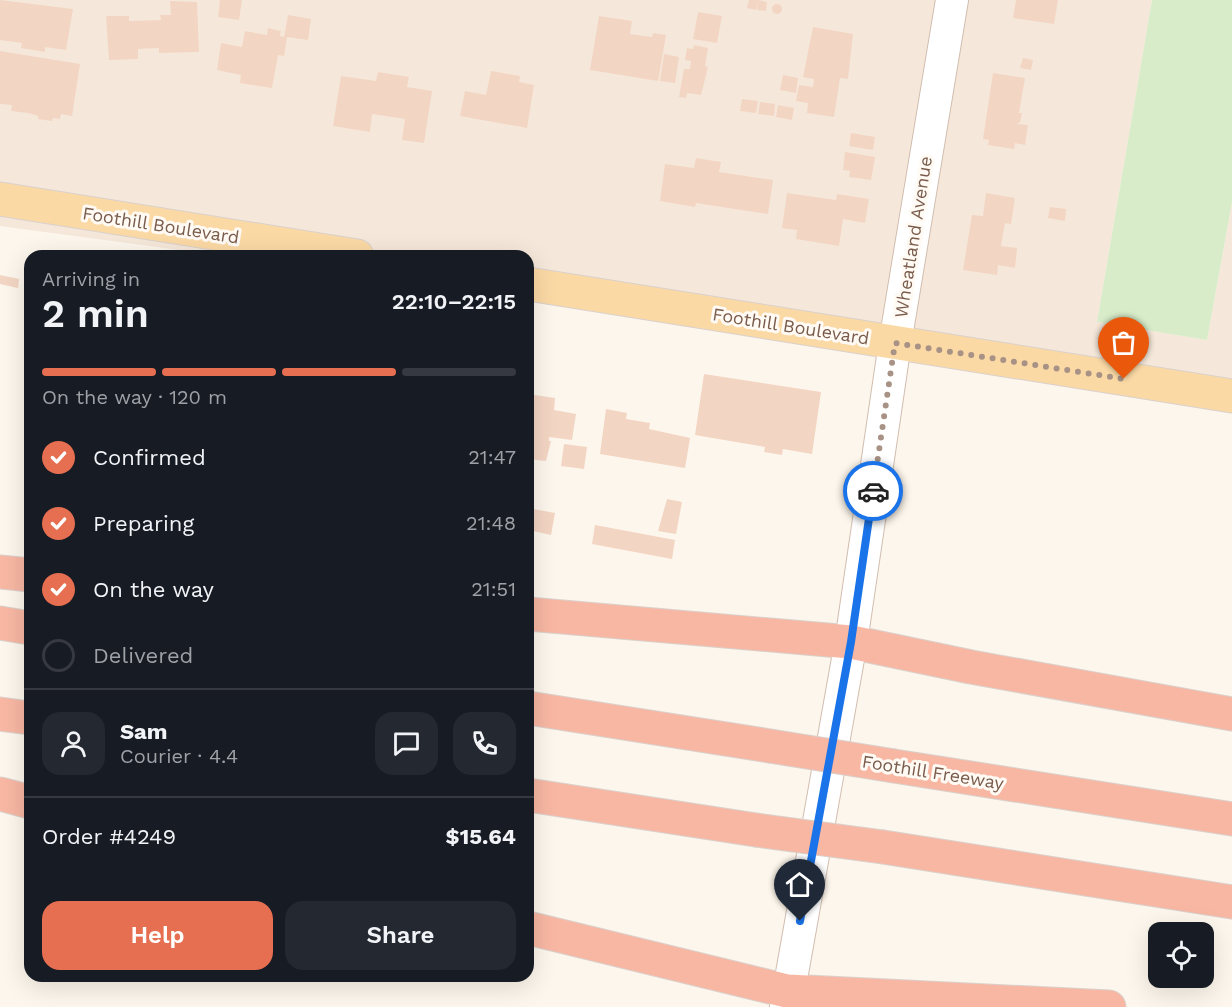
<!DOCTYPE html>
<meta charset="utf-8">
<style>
body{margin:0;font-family:"Work Sans",sans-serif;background:#242831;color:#f1f3f6;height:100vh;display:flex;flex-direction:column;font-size:22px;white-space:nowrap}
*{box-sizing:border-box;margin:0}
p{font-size:20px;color:#9ea1a6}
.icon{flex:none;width:33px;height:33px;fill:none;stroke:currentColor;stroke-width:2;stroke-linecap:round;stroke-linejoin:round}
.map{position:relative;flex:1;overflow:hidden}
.panel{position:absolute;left:24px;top:250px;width:510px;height:732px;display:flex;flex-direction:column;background:#171b24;border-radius:18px;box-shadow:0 6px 24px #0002}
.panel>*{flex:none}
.fabs{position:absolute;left:1148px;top:922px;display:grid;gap:12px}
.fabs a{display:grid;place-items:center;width:66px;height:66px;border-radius:12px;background:#171b24;box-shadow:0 6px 24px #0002;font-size:30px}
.pin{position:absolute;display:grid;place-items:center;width:51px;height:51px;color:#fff;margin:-62px -26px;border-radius:50% 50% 50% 0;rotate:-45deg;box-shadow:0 0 6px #0007}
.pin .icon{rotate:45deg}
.courier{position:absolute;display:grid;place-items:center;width:60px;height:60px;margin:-30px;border:4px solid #1a73e8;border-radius:50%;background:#fff;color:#222;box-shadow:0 2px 8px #0007}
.headline em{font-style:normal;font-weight:600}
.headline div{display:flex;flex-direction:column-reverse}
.headline{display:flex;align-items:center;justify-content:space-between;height:102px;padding:0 18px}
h1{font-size:39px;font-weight:600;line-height:45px}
.bar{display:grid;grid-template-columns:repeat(4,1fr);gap:9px 6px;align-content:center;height:72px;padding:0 18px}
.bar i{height:8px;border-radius:4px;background:#363941}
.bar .current{background:#e76f51}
.bar p{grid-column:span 4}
.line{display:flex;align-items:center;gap:15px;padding:0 18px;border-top:2px solid #363941}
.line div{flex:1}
.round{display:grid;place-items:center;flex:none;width:63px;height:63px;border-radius:18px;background:#242831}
ol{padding:0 18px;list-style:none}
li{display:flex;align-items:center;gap:18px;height:66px}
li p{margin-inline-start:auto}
li .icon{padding:6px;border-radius:50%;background:#e76f51;color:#fff;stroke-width:4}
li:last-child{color:#9ea1a6}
li i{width:33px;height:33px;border:3px solid #363941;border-radius:50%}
.button{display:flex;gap:12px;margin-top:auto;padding:12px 18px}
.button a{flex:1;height:69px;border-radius:18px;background:#e76f51;color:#fff;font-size:24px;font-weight:600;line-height:69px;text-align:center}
.button a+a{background:#242831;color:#f1f3f6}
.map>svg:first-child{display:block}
.residential{fill:#f5e8da}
.green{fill:#d8ecc9}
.building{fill:#f3d5c3}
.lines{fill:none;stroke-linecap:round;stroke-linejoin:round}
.minor-casing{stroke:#d1beb0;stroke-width:34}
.major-casing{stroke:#dad1cd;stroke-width:35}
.highway-casing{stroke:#dad1cd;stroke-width:35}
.minor{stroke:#fff;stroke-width:32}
.major{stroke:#fbd9a5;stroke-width:33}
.highway{stroke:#f7b7a3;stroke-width:33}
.highway-bridge-casing{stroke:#dad1cd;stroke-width:35;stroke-linecap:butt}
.highway-bridge{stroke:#f7b7a3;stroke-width:33}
.done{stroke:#a89285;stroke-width:6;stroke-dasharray:0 10.8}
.route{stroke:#1a73e8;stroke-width:8}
.labels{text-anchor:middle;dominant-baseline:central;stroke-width:6;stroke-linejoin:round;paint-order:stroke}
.street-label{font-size:18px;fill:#7a5c4d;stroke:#fffaf3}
</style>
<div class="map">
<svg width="1232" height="1007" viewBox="0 0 1232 1007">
<rect width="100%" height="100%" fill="#fdf6ec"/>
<polygon class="residential" points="0,0 1152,0 1097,322 1207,340 1232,202 1232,396 528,298 528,256 224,256 0,226"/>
<polygon class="green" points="1152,0 1232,0 1232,202 1207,340 1097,322"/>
<g class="building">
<polygon points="0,0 73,9 66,50 45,47 45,52 21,48 22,43 0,40"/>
<polygon points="220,0 242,0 239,20 218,17"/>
<polygon points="749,0 758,0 756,10 747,8"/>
<polygon points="758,0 767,2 766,11 757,10"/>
<polygon points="1016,0 1058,0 1054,24 1013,18"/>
<polygon points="170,1 197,2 199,52 159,53 159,48 138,49 138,59 109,60 106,16 129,16 129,21 161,20 160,15 171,15"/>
<circle cx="777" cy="9" r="5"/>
<polygon points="698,12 722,16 717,43 693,39"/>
<polygon points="288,15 311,19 308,40 287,37 284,56 278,55 272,88 240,83 241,75 217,70 221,43 242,47 245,31 267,35 268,28 281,31 280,36 284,37"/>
<polygon points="599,16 632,21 630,34 652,37 653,33 666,35 658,81 590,70"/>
<polygon points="813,27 853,34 848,79 840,78 834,117 807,113 808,103 796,101 799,85 813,87 814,79 803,77"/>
<polygon points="694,45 708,48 705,66 708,67 701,95 687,93 686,98 679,97 684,69 690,69 691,61 685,60 687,48 693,49"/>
<polygon points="0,51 80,64 72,116 61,114 60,119 53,118 52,121 38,119 38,116 28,113 11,111 12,105 0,104"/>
<polygon points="664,54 679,57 675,83 660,81"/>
<polygon points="1023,58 1033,60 1031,70 1020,68"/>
<polygon points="491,71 520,76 519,82 534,85 527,128 460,116 465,91 486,95"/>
<polygon points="378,72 409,77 407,87 432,91 424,143 402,140 405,119 372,114 370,132 333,126 341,76 376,81"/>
<polygon points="993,73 1025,78 1019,113 1022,113 1020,122 1017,124 1028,125 1025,145 1015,143 1014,149 988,145 989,140 983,139"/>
<polygon points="783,75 798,78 796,93 780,90"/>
<polygon points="742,99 758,101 756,113 740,111"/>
<polygon points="760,102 775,104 774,116 758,114"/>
<polygon points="778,105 794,108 792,120 776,117"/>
<polygon points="851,133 875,137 873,150 849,146"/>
<polygon points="845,152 875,157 871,180 849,177 850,171 843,170"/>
<polygon points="696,158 721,162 719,172 773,180 768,214 696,203 695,207 660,201 665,164 694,168"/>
<polygon points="787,193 836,200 837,194 869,199 865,223 843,219 839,246 796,239 797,230 782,228"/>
<polygon points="986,193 1015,198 1011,224 1005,223 1001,246 1017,248 1015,268 998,265 997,275 963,270 972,215 983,216"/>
<polygon points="1050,207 1066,209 1065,221 1048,218"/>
<polygon points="0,275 19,279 18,288 0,284"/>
<polygon points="704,374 821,392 812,454 783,449 782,455 764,452 765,447 695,435"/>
<polygon points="528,394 555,398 554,410 576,414 572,440 549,437 549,441 551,441 546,461 528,459"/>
<polygon points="606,409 627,413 626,419 650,423 649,429 690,438 685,468 600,454"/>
<polygon points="564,444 587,447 584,469 561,466"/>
<polygon points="667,499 682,502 676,534 658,531"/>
<polygon points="528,508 555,513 551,535 528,530"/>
<polygon points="595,525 675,540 672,559 592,544"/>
</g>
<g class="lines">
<defs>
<polyline id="minor" points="786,1007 851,642 895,343 952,0"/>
<g id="major">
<polyline points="0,199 357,256"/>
<polyline points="528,284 1232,396"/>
</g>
<g id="highway">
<polyline points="0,572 30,575"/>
<polyline points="528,614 851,642 971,667 1232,714"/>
<polyline points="0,623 30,628"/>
<polyline points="528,708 770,746"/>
<polyline points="0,714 30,718"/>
<polyline points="894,766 1232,819"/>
<polyline points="0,794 30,802"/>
<polyline points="528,795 756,830"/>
<polyline points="883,847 1232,902"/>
<polyline points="528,928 787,991 1109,1007"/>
</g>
</defs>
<use href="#minor" class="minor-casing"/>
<use href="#major" class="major-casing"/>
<use href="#highway" class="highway-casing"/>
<use href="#minor" class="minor"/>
<use href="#major" class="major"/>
<use href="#highway" class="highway"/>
<defs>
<g id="highway-bridge">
<polyline points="770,746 894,766"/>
<polyline points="756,830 883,847"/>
</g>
</defs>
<use href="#highway-bridge" class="highway-bridge-casing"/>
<use href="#highway-bridge" class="highway-bridge"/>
</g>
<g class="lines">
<polyline class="done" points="873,491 895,343 1124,379"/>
<polyline class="route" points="800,921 851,642 873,491"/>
</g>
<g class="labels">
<g class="street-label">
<text transform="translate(161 225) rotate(9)">Foothill Boulevard</text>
<text transform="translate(913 237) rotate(-81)">Wheatland Avenue</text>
<text transform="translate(791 326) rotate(9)">Foothill Boulevard</text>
<text transform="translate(933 772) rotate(9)">Foothill Freeway</text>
</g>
</g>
</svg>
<div class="fabs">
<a><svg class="icon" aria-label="locate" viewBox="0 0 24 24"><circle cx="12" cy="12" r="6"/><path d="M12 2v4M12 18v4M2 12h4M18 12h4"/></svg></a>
</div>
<div class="pin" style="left:1124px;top:379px;background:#ea580c"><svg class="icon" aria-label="bag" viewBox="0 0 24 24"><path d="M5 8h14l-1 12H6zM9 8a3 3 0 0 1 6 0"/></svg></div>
<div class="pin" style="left:800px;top:921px;background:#1f2937"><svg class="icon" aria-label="home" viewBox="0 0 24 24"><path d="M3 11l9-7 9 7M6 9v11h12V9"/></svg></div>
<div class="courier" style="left:873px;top:491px"><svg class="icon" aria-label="car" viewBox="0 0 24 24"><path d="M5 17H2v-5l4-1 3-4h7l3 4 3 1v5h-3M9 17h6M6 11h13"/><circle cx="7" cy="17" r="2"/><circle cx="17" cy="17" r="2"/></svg></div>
<section class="panel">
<div class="headline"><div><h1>2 min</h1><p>Arriving in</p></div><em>22:10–22:15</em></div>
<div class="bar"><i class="current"></i><i class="current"></i><i class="current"></i><i></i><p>On the way · 120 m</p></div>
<ol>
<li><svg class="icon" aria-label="check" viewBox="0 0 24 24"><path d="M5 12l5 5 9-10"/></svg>Confirmed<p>21:47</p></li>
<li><svg class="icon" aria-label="check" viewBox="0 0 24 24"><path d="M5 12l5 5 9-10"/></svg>Preparing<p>21:48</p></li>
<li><svg class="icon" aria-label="check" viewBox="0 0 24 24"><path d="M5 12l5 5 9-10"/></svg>On the way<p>21:51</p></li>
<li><i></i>Delivered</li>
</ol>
<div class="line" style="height:108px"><a class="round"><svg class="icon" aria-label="person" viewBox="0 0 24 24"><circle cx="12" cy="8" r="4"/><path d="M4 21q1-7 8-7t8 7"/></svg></a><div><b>Sam</b><p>Courier · 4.4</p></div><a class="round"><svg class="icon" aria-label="chat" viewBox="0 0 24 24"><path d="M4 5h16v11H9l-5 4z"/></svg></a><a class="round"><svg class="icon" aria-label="phone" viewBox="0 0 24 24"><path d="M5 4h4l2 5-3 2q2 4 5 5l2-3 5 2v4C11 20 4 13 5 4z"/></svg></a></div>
<div class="line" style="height:78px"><div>Order #4249</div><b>$15.64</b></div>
<div class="button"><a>Help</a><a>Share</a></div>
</section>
</div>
